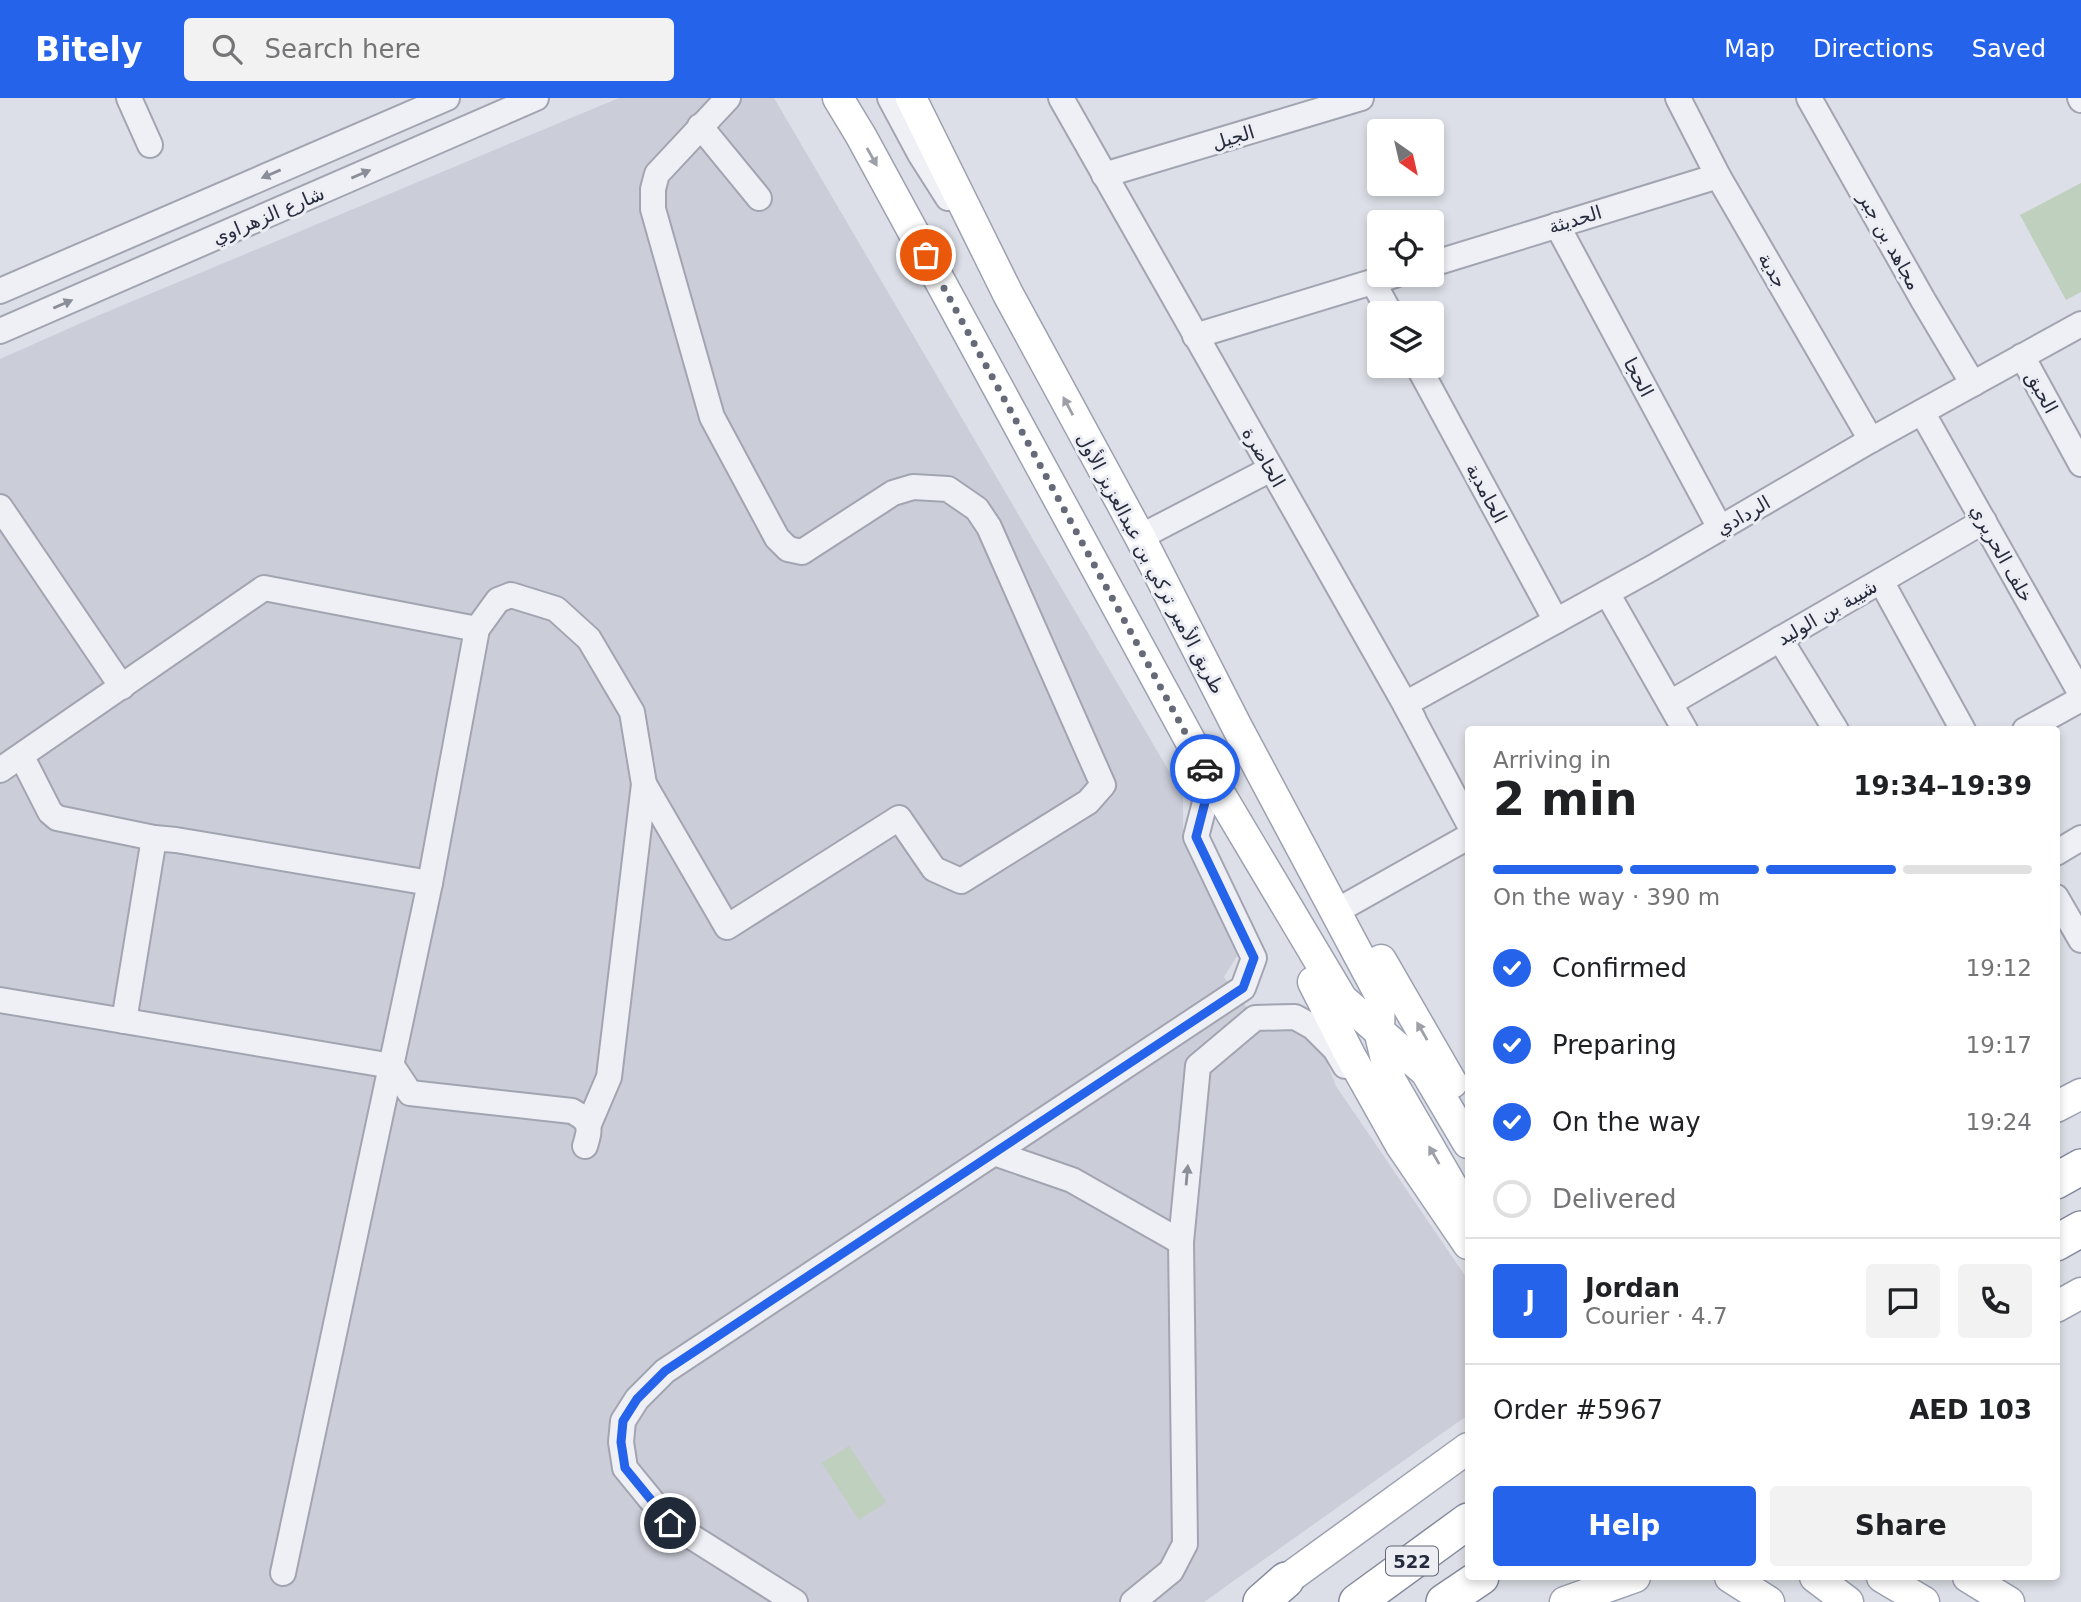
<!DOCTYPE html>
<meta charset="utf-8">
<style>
body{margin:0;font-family:"DejaVu Sans",Vazirmatn,sans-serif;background:#f2f2f2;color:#202124;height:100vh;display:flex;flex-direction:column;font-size:26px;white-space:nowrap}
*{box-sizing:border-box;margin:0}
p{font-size:23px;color:#757577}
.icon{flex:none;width:38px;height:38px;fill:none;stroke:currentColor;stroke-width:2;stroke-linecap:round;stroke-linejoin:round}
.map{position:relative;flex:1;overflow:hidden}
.side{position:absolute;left:1465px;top:628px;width:595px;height:854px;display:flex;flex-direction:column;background:#fff;border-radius:7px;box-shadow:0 4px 10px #0003}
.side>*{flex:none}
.needle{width:46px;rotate:146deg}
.tools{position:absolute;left:1367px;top:21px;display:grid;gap:14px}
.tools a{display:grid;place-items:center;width:77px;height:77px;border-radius:7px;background:#fff;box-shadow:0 4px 10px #0003;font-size:35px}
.pin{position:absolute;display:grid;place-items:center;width:60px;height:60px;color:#fff;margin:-30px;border:4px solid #fff;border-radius:50%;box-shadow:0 2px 7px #0007}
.courier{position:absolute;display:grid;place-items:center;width:70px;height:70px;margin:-35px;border:5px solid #2563eb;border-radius:50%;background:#fff;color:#222;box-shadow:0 2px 9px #0007}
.summary em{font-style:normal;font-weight:600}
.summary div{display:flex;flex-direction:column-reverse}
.summary{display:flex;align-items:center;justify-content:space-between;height:119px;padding:0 28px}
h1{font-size:46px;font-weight:600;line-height:52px}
.bar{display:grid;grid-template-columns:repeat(4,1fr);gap:10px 7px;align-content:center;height:84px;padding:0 28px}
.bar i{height:9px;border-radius:5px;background:#e0e0e0}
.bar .current{background:#2563eb}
.bar p{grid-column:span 4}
.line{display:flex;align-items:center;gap:18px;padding:0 28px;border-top:2px solid #e0e0e0}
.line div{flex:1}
.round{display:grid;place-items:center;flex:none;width:74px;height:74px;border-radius:7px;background:#f2f2f2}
ol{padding:0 28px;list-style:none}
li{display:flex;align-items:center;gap:21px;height:77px}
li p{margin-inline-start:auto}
li .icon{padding:7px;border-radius:50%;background:#2563eb;color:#fff;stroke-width:4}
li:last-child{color:#757577}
li i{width:38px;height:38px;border:4px solid #e0e0e0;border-radius:50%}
.primary-button{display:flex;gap:14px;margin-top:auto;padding:14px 28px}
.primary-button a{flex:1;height:80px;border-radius:7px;background:#2563eb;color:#fff;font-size:28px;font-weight:600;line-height:80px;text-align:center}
.primary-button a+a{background:#f2f2f2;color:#202124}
header{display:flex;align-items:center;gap:42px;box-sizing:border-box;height:98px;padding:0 35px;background:#2563eb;color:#fff}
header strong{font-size:33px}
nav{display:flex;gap:38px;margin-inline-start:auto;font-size:24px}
.search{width:490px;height:63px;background:#f2f2f2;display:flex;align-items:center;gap:18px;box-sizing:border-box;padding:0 24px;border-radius:7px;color:#757577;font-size:26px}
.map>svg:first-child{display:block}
.built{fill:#cbcdd8}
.green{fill:#bfd0be}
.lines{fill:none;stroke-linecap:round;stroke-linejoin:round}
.minor-casing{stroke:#a2a5b1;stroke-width:28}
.major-casing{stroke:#9ca1b2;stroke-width:33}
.highway-casing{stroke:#848a9d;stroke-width:38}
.minor{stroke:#eff0f5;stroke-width:24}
.major{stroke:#fff;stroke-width:30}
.highway{stroke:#fff;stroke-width:35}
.oneway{fill:#9da0a8}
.oneway2{fill:#8a8e99}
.done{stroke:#666a78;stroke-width:7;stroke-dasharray:0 12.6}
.route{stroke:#2563eb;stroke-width:9}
.labels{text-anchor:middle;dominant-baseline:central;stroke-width:6;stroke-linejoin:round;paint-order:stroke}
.shield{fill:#eceef4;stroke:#616674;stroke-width:2}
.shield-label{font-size:18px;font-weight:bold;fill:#262b3d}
.street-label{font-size:19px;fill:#262b3d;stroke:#eceef4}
</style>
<header>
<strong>Bitely</strong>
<div class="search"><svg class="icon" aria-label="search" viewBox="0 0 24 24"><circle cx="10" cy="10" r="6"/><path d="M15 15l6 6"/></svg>Search here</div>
<nav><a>Map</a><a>Directions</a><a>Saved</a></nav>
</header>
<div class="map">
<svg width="2081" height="1504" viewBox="0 0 2081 1504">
<rect width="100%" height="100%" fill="#dcdfe7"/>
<polygon class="built" points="619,0 774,0 1183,697 1183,730 1242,850 1224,879 1255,920 1275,932 1301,930 1321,948 1336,988 1468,1182 1468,1317 1204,1504 0,1504 0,261 97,218"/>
<g class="green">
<polygon points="2081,85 2081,194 2066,202 2020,117"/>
<polygon points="849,1348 886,1404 859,1422 822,1365"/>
</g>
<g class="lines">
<defs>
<g id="minor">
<polyline points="129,0 150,47"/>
<polyline points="890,0 920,56 948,100"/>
<polyline points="1061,0 1413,620"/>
<polyline points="1678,0 1718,78 1871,342"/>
<polyline points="1809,0 1923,202 1973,286"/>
<polyline points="2080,0 2081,2"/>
<polyline points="700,28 759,100"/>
<polyline points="1104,77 1361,0"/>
<polyline points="1557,127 1720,430"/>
<polyline points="1432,166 1718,78"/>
<polyline points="1373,184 1390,215"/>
<polyline points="0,193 447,0"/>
<polyline points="0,233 536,0"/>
<polyline points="1195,238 1395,177"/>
<polyline points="2022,258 2081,366"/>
<polyline points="1418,268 1556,523"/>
<polyline points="1922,314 2081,596"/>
<polyline points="0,409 122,589"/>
<polyline points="1140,439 1271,371"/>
<polyline points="1881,483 1963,632"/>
<polyline points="1607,495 1685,632"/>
<polyline points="1780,541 1836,632"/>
<polyline points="1670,605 1984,423"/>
<polyline points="2025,632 2081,601"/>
<polyline points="22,659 50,714 57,720 154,740"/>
<polyline points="0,672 264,490 477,531"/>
<polyline points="644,686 727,829 899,720 934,771 961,783 1088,704 1103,687 989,429 977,411 948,391 913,389 893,395 802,454 788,451 777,440 712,319 653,111 653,91 657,76 728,0"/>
<polyline points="1468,724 1405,606 1652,470 1871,342 2081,226"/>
<polyline points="2056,755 2081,740"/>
<polyline points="2056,799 2081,842"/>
<polyline points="1349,806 1468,739"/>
<path d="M 0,902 L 392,968 L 410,995 L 572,1013 C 591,1023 591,1029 585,1048"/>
<polyline points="124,923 154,740 176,742 430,785"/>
<polyline points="994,1055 1072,1082 1181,1144"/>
<polyline points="283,1475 430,785 477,531 498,502 511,497 556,511 589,541 632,614 644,686 609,979 589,1026"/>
<polyline points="795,1504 670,1425 625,1370 621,1344 623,1323 637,1301 665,1273 1243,890 1254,860 1196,739 1211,681"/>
<polyline points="1133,1504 1171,1473 1185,1446 1181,1144 1198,968 1255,920 1295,919 1313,929 1335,951 1345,968"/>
</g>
<g id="major">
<polyline points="838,0 861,38 1211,681 1342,901 1426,974 1468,1045"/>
<polyline points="911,0 1008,196 1140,439 1237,629 1380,897 1379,932 1391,983 1468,1116"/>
<polyline points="1381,862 1452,985"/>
<polyline points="1313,884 1350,957 1400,1046 1468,1146"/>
<polyline points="2056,1009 2081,996"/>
<polyline points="2056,1209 2081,1195"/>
<polyline points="1730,1479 1769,1504"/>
<polyline points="1815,1479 1848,1504"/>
<polyline points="1882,1479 1924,1504"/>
<polyline points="1968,1479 2009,1504"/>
<polyline points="1268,1495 1468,1350"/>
<polyline points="1565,1504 1635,1479"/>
</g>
<g id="highway">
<polyline points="2056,1083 2081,1069"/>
<polyline points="2056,1145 2081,1131"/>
<polyline points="1261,1504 1286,1482"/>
<polyline points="1357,1504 1468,1423"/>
<polyline points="1444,1504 1481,1479"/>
</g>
</defs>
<use href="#minor" class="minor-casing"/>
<use href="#major" class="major-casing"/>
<use href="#highway" class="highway-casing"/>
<use href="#minor" class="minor"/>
<use href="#major" class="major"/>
<use href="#highway" class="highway"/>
</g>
<defs><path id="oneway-solid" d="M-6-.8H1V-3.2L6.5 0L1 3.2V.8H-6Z" transform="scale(1.75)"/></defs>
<g class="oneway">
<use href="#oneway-solid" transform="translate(872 59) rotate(61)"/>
<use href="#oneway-solid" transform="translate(1068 308) rotate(-118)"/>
<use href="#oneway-solid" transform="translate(1422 933) rotate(-120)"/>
<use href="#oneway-solid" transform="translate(1434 1057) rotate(-120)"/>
</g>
<g class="oneway2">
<use href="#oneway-solid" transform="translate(271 76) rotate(157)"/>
<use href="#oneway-solid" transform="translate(361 76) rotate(-23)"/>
<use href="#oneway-solid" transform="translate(63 206) rotate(-23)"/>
<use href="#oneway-solid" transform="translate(1187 1077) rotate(-85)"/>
</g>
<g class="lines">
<polyline class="done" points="926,157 1205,671"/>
<polyline class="route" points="670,1425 625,1370 621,1344 623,1323 637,1301 665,1273 1243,890 1254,860 1196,739 1211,681 1205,671"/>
</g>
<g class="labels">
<rect class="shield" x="1386" y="1448.5" width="52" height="29" rx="5"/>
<g class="shield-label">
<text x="1412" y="1463">522</text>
</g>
<g class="street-label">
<text transform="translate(1233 39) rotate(-17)">الجيل</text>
<text transform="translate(268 117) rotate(-23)">شارع الزهراوي</text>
<text transform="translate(1575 121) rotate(-17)">الحديثة</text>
<text transform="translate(1890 143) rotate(61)">مجاهد بن جبر</text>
<text transform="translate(1773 172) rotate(60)">جدية</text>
<text transform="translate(1639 279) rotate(62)">الحجا</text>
<text transform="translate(2042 294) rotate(61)">الحبق</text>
<text transform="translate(1264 359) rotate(60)">الحاضرة</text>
<text transform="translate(1487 395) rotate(62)">الحامدية</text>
<text transform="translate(1743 417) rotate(-30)">الردادي</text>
<text transform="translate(2002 455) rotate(61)">خلف الحريري</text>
<text transform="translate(1151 465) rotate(62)">طريق الأمير تركي بن عبدالعزيز الأول</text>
<text transform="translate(1827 514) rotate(-30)">شيبة بن الوليد</text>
</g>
</g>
</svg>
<div class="tools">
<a><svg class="needle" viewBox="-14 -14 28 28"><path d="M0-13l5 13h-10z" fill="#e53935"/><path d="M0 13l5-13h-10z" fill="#757577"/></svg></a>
<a><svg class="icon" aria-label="locate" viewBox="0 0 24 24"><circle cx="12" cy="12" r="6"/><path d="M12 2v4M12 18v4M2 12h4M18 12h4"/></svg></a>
<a><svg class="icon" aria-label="layers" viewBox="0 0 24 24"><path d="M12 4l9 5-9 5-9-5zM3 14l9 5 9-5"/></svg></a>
</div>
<div class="pin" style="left:926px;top:157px;background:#ea580c"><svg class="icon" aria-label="bag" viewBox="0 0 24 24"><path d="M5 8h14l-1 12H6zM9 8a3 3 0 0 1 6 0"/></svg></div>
<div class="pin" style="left:670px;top:1425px;background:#1f2937"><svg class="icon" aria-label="home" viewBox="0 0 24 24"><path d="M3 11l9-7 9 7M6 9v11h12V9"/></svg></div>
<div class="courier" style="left:1205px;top:671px"><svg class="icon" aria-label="car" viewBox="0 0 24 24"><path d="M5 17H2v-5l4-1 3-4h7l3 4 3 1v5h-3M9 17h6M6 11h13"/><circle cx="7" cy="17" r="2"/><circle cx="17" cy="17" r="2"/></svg></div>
<section class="side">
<div class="summary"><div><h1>2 min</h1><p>Arriving in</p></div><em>19:34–19:39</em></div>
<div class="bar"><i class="current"></i><i class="current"></i><i class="current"></i><i></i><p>On the way · 390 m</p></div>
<ol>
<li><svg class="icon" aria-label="check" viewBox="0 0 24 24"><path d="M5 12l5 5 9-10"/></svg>Confirmed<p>19:12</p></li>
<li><svg class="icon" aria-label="check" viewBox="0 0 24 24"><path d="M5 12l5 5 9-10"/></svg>Preparing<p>19:17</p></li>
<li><svg class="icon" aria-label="check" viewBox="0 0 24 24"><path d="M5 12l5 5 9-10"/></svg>On the way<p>19:24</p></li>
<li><i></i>Delivered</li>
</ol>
<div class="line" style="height:126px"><b class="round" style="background:#2563eb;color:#fff">J</b><div><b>Jordan</b><p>Courier · 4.7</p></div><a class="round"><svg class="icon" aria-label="chat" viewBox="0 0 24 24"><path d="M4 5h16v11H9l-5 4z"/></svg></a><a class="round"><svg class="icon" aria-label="phone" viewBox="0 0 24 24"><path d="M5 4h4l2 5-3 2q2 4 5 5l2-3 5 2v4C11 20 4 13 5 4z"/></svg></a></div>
<div class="line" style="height:91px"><div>Order #5967</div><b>AED 103</b></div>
<div class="primary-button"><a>Help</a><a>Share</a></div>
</section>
</div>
